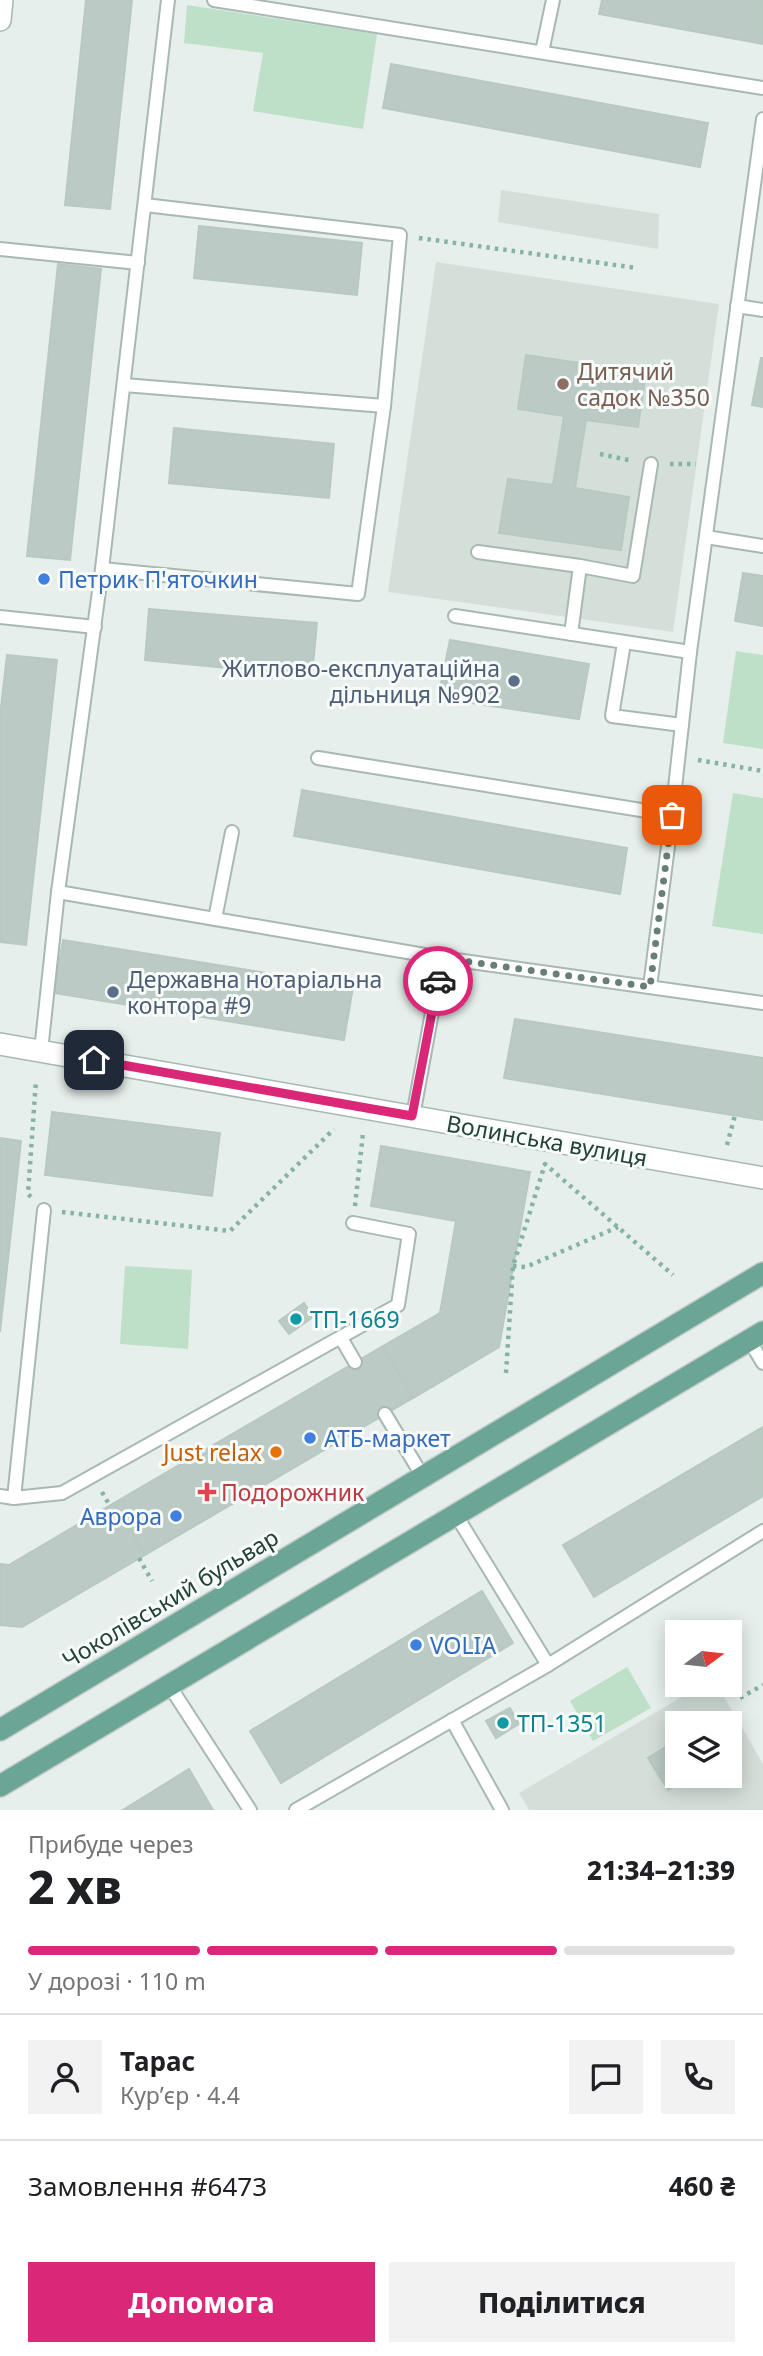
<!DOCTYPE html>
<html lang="uk">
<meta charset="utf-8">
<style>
body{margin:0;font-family:"Noto Sans",sans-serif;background:#f2f2f2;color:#202124;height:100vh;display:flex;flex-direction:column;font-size:26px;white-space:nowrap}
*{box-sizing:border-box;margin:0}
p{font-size:23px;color:#757577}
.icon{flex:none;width:38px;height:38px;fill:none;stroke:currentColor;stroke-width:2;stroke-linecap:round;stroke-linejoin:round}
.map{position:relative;height:1810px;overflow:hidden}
.panel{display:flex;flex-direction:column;background:#fff;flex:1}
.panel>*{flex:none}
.needle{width:46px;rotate:75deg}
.controls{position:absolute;left:665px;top:1620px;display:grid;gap:14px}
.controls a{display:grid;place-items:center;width:77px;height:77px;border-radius:0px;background:#fff;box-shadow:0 4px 18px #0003;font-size:35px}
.pin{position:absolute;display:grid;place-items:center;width:60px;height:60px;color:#fff;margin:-30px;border-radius:14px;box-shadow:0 4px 10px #0006}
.courier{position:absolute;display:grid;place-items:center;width:70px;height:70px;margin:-35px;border:5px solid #db2777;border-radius:50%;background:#fff;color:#222;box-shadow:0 2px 9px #0007}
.headline em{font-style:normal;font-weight:800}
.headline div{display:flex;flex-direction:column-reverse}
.headline{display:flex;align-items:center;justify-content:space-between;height:119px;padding:0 28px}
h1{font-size:46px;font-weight:800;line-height:52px}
.bar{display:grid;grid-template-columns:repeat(4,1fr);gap:10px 7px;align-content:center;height:84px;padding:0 28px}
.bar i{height:9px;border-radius:5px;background:#e0e0e0}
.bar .on{background:#db2777}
.bar p{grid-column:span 4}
.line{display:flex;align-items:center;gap:18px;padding:0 28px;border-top:2px solid #e0e0e0}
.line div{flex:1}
.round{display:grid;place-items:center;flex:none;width:74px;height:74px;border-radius:0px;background:#f2f2f2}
.button{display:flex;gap:14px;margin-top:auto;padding:14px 28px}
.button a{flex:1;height:80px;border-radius:0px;background:#db2777;color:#fff;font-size:28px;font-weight:800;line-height:80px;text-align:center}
.button a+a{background:#f2f2f2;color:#202124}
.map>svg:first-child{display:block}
.built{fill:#d4dfda;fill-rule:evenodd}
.green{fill:#bfe0c8}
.building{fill:#bbcac4;stroke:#b8c9c2;stroke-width:2}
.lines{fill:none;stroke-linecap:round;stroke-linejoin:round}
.service-casing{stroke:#a8b8b2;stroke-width:16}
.tertiary-casing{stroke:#a8b8b2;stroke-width:24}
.primary-casing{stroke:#c2cac8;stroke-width:24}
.path{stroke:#86b3a5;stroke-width:4.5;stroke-dasharray:3.5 5;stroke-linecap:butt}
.service{stroke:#fff;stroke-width:12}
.tertiary{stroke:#fff;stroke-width:21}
.primary{stroke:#6aa596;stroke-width:21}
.done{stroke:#687f78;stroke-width:7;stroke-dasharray:0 12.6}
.route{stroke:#db2777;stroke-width:9}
.education-dot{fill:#8d6e63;stroke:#f7fbf9;stroke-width:2.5}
.shop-dot{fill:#3f7fe0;stroke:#f7fbf9;stroke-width:2.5}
.service-dot{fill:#5c6f8a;stroke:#f7fbf9;stroke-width:2.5}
.culture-dot{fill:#0f9aa8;stroke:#f7fbf9;stroke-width:2.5}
.food-dot{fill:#e8710a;stroke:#f7fbf9;stroke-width:2.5}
.health-dot{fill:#e0444e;stroke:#f7fbf9;stroke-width:2.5}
.labels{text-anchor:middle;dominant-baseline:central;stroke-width:6;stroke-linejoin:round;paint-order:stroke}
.education-label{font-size:23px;fill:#785e54;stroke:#f7fbf9;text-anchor:start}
.shop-label{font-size:23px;fill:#366cbe;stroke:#f7fbf9;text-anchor:start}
.service-label{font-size:23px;fill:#4e5e75;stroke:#f7fbf9;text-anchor:end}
.street-label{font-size:23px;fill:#24423a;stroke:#f7fbf9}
.culture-label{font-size:23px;fill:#0d838f;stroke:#f7fbf9;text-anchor:start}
.food-label{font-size:23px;fill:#c56008;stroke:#f7fbf9;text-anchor:end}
.health-label{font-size:23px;fill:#be3a42;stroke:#f7fbf9;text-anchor:start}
</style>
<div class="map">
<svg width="763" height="1810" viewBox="0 0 763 1810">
<rect width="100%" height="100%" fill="#e6efeb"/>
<g class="built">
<polygon points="501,190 659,214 658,249 498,222"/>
<polygon points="436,262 719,304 673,632 388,592"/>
<path d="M 702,1685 L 717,1685 L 763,1764 L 763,1810 L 529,1810 L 519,1793 ZM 677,1724 L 730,1724 L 730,1776 L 677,1776 Z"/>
</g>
<g class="green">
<polygon points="187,5 377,34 363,129 253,111 263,53 184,43"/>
<polygon points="736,651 763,655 763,749 723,743"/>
<polygon points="733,793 763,798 763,934 712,926"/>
<polygon points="125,1266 192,1270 188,1349 120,1344"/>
<polygon points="627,1667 651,1708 593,1741 570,1701"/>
</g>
<g class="building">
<polygon points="86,0 132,0 110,209 65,205"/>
<polygon points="602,0 763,0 763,44 599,14"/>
<polygon points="391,64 708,123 700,167 383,108"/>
<polygon points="199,226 362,243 357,295 194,278"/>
<polygon points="58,264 101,269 70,560 27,556"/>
<polygon points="526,355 646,373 638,427 586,420 575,488 629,497 621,550 499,533 508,479 553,485 564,416 518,409"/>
<polygon points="761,358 763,358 763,407 752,405"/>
<polygon points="174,428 334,444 329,498 169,483"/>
<polygon points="743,573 763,576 763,626 735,621"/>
<polygon points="149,609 317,623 312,676 145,660"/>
<polygon points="450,640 589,664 579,719 438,698"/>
<polygon points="7,655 57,660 26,945 0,942 0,716"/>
<polygon points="302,790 627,848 620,894 294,836"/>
<polygon points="63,940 353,987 344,1040 54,993"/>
<polygon points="515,1019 763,1058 763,1120 504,1078"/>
<polygon points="52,1112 220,1133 212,1196 45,1175"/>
<polygon points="0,1138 21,1141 0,1332"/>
<polygon points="381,1146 530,1172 499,1347 413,1398 383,1346 440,1313 456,1221 371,1206"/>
<polygon points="304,1303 313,1317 289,1334 279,1321"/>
<polygon points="383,1346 413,1398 145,1555 114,1503"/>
<polygon points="763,1427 763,1496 594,1597 563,1545"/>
<polygon points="114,1503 145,1555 22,1627 0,1625 0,1564 9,1565"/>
<polygon points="482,1591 513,1643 281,1783 250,1731"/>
<polygon points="510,1708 519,1724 496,1738 486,1721"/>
<polygon points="677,1740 677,1776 690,1776 668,1790 648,1758"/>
<polygon points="189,1769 213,1810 123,1810"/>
</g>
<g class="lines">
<defs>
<g id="service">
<polyline points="214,0 763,88"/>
<polyline points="542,52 553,0"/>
<polyline points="0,249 138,263"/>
<polyline points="737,306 763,310"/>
<polyline points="124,385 384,406"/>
<polyline points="706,537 763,546"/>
<polyline points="478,552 580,566 571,634"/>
<polyline points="580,566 633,576 651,464"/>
<polyline points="102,569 358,594 384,406 400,235 145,205"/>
<polyline points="455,616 690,652"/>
<polyline points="0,617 95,627"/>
<polyline points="624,643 612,716 682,725"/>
<polyline points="318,758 672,815"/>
<polyline points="58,892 442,958 763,1003"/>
<polyline points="215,919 232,832"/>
<polyline points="650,987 672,815 690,652 763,119"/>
<polyline points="41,1051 58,892 102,569 168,0"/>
<polyline points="413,1116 442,958"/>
<polyline points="341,1338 355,1362"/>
<polyline points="749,1340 763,1363"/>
<polyline points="385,1414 423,1477"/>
<polyline points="0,1496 14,1498 44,1210"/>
<polyline points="14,1498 62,1493 398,1305 409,1234 353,1223"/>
<polyline points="456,1515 548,1665"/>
<polyline points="169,1685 250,1810"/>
<polyline points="452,1720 502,1810"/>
<polyline points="296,1810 548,1665 763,1531"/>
</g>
<g id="tertiary">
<polyline points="0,20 2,0"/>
<polyline points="0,1044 763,1178"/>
</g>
<g id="primary">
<polyline points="0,1730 763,1273"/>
<polyline points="0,1786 763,1332"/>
</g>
</defs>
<use href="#service" class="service-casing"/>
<use href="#tertiary" class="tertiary-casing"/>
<use href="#primary" class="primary-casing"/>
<g class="path">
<polyline points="419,238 637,268"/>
<polyline points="600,454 633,461"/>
<polyline points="670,464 696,464"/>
<polyline points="698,760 763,771"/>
<polyline points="727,1145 735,1115"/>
<polyline points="31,1197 28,1194 36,1080"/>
<polyline points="355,1206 363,1133"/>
<polyline points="62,1212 230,1231 334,1129"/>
<polyline points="513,1266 526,1267 618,1227"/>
<polyline points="506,1373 513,1266 545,1164 673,1275"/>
<polyline points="102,1492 110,1506"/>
<polyline points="139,1558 152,1581"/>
<polyline points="740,1698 763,1685"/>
</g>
<use href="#service" class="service"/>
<use href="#tertiary" class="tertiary"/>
<use href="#primary" class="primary"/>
</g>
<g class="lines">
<polyline class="done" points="438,981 442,958 650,987 672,815"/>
<polyline class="route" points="94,1060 412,1116 438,981"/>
</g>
<circle class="education-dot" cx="563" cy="384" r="7"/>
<g class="shop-dot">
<circle cx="44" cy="579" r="7"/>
<circle cx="310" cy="1438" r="7"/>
<circle cx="176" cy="1516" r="7"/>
<circle cx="416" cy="1645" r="7"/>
</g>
<g class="service-dot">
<circle cx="514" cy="681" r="7"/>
<circle cx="113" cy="992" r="7"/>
</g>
<g class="culture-dot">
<circle cx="296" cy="1319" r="7"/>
<circle cx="503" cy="1723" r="7"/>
</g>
<circle class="food-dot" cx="276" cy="1452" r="7"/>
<path class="health-dot" d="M203.5 1481.5h7v7h7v7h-7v7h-7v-7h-7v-7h7z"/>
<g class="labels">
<g class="education-label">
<text x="577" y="371">Дитячий<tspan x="577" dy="26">садок №350</tspan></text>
</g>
<g class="shop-label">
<text x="58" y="579">Петрик П'яточкин</text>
<text x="324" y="1438">АТБ-маркет</text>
<text x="162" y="1516" text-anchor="end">Аврора</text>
<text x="430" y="1645">VOLIA</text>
</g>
<g class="service-label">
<text x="500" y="668">Житлово-експлуатаційна<tspan x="500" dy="26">дільниця №902</tspan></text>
<text x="127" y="979" text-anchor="start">Державна нотаріальна<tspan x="127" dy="26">контора #9</tspan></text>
</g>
<g class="street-label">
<text transform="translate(547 1140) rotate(10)">Волинська вулиця</text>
<text transform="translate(170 1598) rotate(-31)">Чоколівський бульвар</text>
</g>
<g class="culture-label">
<text x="310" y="1319">ТП-1669</text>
<text x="517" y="1723">ТП-1351</text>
</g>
<g class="food-label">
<text x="262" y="1452">Just relax</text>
</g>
<g class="health-label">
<text x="221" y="1492">Подорожник</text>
</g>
</g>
</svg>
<div class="controls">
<a><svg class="needle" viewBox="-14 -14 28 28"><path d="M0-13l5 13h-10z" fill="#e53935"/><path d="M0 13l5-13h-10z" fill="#757577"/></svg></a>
<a><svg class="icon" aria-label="layers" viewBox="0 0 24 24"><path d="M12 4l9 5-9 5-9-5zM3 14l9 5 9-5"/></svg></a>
</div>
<div class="pin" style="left:672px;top:815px;background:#ea580c"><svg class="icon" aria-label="bag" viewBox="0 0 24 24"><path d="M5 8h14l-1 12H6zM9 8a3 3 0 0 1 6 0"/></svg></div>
<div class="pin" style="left:94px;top:1060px;background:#1f2937"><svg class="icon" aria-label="home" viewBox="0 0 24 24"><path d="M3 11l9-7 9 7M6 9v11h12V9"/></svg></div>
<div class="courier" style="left:438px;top:981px"><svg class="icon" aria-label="car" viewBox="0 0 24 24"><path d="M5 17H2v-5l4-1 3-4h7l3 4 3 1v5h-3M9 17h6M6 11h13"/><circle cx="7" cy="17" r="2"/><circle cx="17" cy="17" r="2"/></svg></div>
</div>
<section class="panel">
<div class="headline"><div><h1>2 хв</h1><p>Прибуде через</p></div><em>21:34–21:39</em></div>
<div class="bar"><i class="on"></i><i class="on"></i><i class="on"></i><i></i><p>У дорозі · 110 m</p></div>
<div class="line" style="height:126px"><a class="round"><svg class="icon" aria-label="person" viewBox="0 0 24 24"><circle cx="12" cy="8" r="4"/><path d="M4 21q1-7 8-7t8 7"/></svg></a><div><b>Тарас</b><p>Кур’єр · 4.4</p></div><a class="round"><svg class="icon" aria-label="chat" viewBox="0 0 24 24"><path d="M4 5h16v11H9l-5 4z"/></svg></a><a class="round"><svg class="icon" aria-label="phone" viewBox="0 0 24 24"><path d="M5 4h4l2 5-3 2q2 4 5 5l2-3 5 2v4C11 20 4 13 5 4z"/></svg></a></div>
<div class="line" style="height:91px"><div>Замовлення #6473</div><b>460 ₴</b></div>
<div class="button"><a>Допомога</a><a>Поділитися</a></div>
</section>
